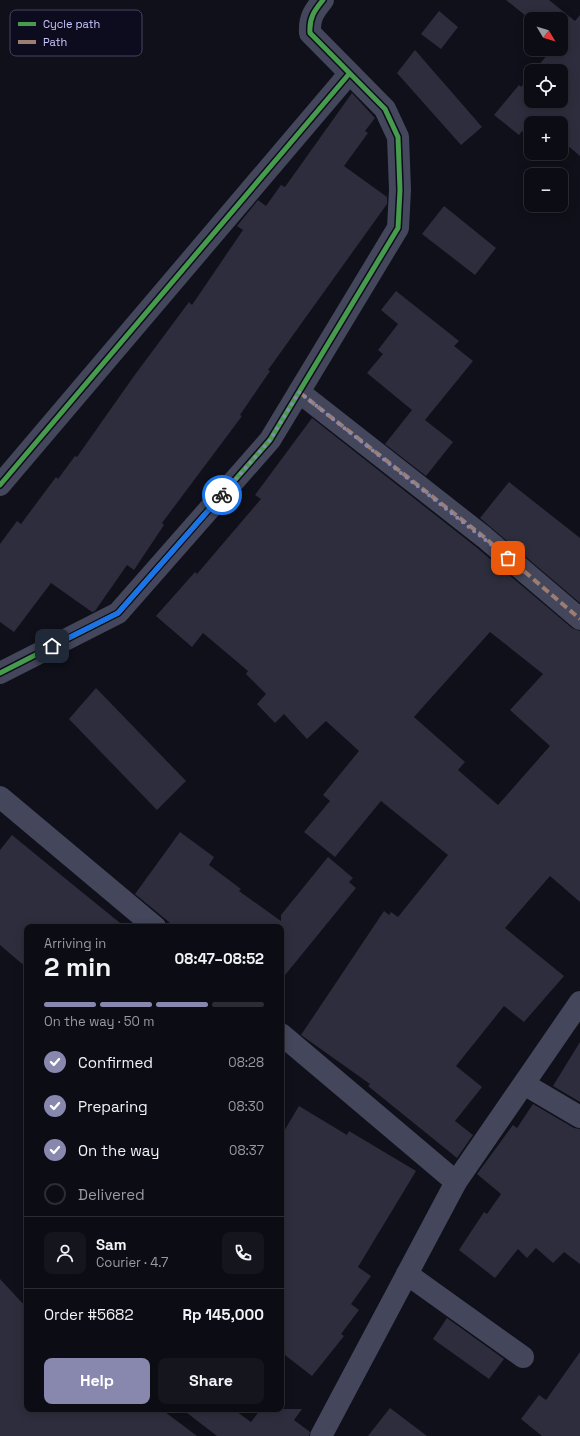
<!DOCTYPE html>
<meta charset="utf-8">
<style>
body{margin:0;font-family:"Space Grotesk",sans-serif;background:#15151d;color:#f1f3f6;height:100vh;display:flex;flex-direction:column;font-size:15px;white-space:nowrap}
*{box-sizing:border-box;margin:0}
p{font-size:13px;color:#9a9ba0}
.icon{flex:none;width:22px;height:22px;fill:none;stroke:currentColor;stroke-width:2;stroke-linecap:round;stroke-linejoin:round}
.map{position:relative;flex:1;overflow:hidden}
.details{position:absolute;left:24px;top:924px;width:260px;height:488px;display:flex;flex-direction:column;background:#0c0c14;border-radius:8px;box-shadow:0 2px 10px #0003,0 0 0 1px #2c2c34}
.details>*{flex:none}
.needle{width:26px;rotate:128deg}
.tools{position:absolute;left:524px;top:12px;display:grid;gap:8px}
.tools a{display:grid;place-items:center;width:44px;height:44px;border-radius:8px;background:#0c0c14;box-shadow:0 2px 10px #0003,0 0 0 1px #2c2c34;font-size:20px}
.pin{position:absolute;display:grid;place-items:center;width:34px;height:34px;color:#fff;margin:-17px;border-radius:8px;box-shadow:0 2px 6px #0006}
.courier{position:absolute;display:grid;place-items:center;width:40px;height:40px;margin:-20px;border:3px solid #1a73e8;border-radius:50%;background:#fff;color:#222;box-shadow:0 1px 5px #0007}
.head em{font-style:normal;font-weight:700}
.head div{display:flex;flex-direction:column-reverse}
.head{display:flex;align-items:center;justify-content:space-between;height:68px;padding:0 20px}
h1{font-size:26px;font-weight:700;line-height:30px}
.bar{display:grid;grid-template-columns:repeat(4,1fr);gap:6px 4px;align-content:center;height:48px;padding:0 20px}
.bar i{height:5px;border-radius:3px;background:#2c2c34}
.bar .on{background:#8888af}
.bar p{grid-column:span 4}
.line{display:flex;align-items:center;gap:10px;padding:0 20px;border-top:1px solid #2c2c34}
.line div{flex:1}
.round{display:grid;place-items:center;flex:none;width:42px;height:42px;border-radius:8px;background:#15151d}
ol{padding:0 20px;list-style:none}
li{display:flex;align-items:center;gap:12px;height:44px}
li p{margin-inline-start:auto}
li .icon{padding:4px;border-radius:50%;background:#8888af;color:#fff;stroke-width:4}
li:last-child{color:#9a9ba0}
li i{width:22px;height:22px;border:2px solid #2c2c34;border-radius:50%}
.cta{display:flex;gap:8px;margin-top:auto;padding:8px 20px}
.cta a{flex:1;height:46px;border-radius:8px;background:#8888af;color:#fff;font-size:16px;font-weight:700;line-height:46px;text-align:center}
.cta a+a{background:#15151d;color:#f1f3f6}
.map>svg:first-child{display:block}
.building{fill:#2d2d3d;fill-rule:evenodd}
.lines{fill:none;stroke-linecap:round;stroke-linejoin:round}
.minor{stroke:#44465b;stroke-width:22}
.tertiary{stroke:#44465b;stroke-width:22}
.quiet{stroke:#9b7d72;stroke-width:4;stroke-dasharray:8 4;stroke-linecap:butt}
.cycleway-casing{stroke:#0d0c1e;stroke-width:8}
.cycleway{stroke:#469c4c;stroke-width:5}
.done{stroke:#8888af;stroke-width:4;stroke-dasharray:0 7.2}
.route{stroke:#1a73e8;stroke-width:5}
.key{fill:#0d0c1e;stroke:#454462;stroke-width:1}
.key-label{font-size:11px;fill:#c9c8ff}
</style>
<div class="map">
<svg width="580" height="1436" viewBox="0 0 580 1436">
<rect width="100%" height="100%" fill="#10101a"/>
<g class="building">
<polygon points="506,0 549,0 575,21 580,15 580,156 561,140 561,123 531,123 531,138 522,131 519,135 494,115 519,85 521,87 531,75 531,101 561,101 561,71 534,71 552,49 561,49 561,19 531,20"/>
<polygon points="439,11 458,27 441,49 421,34"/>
<polygon points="415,50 482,127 461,145 397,73"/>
<polygon points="352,93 375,118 365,131 368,133 344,166 387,197 387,204 268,370 270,371 240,415 242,416 162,523 164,525 134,570 127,565 95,611 92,612 51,583 14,632 0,622 0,544 17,521 21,524 56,477 58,479 75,456 77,457 134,376 189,302 192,305 243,230 237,226 258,200 266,206 281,185 285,187"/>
<polygon points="444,206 496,248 475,275 422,234"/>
<polygon points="396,291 459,341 454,346 473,361 425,420 453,442 426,476 385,444 412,410 367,373 383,354 378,350 398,324 381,310"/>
<path d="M 312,418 L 476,547 L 572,628 L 580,631 L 580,902 L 550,876 L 505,928 L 564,976 L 524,1022 L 504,1006 L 456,1066 L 482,1087 L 455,1121 L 473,1135 L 457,1158 L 368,1086 L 370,1084 L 301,1035 L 384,911 L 389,915 L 391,912 L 398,917 L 448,855 L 381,801 L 335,857 L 304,832 L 330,801 L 323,795 L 359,751 L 326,721 L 307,739 L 284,714 L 275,723 L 257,704 L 266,694 L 246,674 L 248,671 L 203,633 L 192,647 L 156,616 L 195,572 L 197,574 L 261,499 L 255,495 ZM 490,632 L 543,674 L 510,710 L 550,746 L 498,805 L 458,770 L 465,762 L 414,717 Z"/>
<polygon points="509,482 580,538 580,603 480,518"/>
<polygon points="96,688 186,781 157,810 69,719"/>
<polygon points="180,832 214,857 209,865 241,889 239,891 281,921 281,915 328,857 353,878 349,882 356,888 281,980 281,927 175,927 135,894"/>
<polygon points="12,835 40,858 125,927 27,927 27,968 0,945 0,850"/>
<polygon points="580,1042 580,1102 553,1086"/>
<polygon points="533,1104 574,1128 580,1129 580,1264 564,1252 553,1263 536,1248 527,1258 518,1249 495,1278 459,1250 484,1212 487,1214 501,1194 477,1174 513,1125 517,1128"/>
<polygon points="299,1106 347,1135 349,1131 416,1171 358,1267 371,1276 351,1304 359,1310 341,1334 344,1336 312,1376 281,1352 281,1136"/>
<polygon points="0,1279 27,1308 27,1409 161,1409 197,1436 0,1436"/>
<polygon points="447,1318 504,1359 489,1379 433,1339"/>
<polygon points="580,1352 580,1436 542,1436 521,1419 539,1395 546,1400"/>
<polygon points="390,1408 427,1436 368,1436"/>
<polygon points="182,1409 233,1409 251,1422 261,1409 302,1409 294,1420 310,1432 309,1436 217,1436"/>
</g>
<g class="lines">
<g class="minor">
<polyline points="299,392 484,537 580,619"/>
<polyline points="0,485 349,74"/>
<path d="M 0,673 L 118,613 L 270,440 L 398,228 L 400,190 L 398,137 L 385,109 L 310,33 C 309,18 314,11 323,0"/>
<polyline points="0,797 155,927"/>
<polyline points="281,1034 456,1182"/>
<polyline points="524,1084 580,1117"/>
<polyline points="407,1274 523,1357"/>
</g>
<polyline class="tertiary" points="321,1436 456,1182 580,1002"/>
<polyline class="quiet" points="299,392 484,537 580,619"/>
<defs>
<g id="cycleway">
<polyline points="0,485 349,74"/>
<path d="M 0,673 L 118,613 L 270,440 L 398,228 L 400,190 L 398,137 L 385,109 L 310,33 C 309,18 314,11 323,0"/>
</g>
</defs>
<use href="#cycleway" class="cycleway-casing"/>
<use href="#cycleway" class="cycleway"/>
</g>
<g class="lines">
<polyline class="done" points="222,495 270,440 299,392 508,558"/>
<polyline class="route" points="52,646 118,613 222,495"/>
</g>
<rect x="10" y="10" width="132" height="46" rx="6" class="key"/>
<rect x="18" y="22" width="18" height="4" fill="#469c4c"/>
<rect x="18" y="40" width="18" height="4" fill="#9b7d72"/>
<g class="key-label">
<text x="43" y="28">Cycle path</text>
<text x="43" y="46">Path</text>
</g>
</svg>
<div class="tools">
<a><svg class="needle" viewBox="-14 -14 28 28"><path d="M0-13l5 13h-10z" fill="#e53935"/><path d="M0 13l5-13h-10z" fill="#9a9ba0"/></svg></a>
<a><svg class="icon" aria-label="locate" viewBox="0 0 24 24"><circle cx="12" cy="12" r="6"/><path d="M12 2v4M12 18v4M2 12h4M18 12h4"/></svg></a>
<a>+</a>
<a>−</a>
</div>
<div class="pin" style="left:508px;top:558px;background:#ea580c"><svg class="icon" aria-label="bag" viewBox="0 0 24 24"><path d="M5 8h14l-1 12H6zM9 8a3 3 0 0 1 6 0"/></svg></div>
<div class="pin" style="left:52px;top:646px;background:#1f2937"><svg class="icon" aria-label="home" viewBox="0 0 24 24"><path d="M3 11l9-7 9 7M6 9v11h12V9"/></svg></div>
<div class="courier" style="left:222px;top:495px"><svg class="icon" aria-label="bike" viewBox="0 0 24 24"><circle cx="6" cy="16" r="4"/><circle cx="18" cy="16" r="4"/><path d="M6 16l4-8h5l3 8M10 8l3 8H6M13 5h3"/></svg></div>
<section class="details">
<div class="head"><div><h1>2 min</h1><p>Arriving in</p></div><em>08:47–08:52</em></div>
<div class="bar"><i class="on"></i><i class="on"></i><i class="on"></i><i></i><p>On the way · 50 m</p></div>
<ol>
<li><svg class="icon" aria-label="check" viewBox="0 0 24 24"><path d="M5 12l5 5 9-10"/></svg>Confirmed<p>08:28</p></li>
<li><svg class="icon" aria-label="check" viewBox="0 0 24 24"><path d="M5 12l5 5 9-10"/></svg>Preparing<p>08:30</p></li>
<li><svg class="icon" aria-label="check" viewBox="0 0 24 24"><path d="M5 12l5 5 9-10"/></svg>On the way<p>08:37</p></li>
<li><i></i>Delivered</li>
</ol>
<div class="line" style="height:72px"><a class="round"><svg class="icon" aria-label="person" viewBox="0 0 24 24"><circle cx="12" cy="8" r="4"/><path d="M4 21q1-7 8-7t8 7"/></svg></a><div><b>Sam</b><p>Courier · 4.7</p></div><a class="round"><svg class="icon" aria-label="phone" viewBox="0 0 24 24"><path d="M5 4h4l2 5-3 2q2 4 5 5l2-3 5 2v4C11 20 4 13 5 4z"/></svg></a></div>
<div class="line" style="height:52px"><div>Order #5682</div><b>Rp 145,000</b></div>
<div class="cta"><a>Help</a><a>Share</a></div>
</section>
</div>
